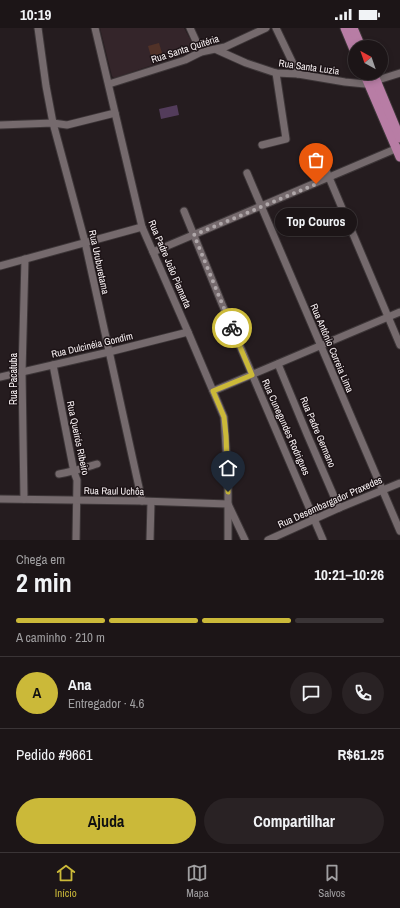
<!DOCTYPE html>
<html lang="pt">
<meta charset="utf-8">
<style>
body{margin:0;font-family:"Archivo Narrow",sans-serif;background:#292224;color:#f1f3f6;height:100vh;display:flex;flex-direction:column;font-size:15px;white-space:nowrap}
*{box-sizing:border-box;margin:0}
p{font-size:13px;color:#a09fa1}
.icon{flex:none;width:22px;height:22px;fill:none;stroke:currentColor;stroke-width:2;stroke-linecap:round;stroke-linejoin:round}
.map{position:relative;height:512px;overflow:hidden}
.sheet{display:flex;flex-direction:column;background:#1c1517;flex:1}
.sheet>*{flex:none}
.needle{width:26px;rotate:320deg}
.tools{position:absolute;left:348px;top:12px;display:grid;gap:8px}
.tools a{display:grid;place-items:center;width:40px;height:40px;border-radius:50%;background:#1c1517;box-shadow:0 2px 6px #0003,0 0 0 1px #3a3436;font-size:20px}
.pin{position:absolute;display:grid;place-items:center;width:34px;height:34px;color:#fff;margin:-41px -17px;border-radius:50% 50% 50% 0;rotate:-45deg;box-shadow:0 0 4px #0007}
.pin .icon{rotate:45deg}
.courier{position:absolute;display:grid;place-items:center;width:40px;height:40px;margin:-20px;border:3px solid #cbb939;border-radius:50%;background:#fff;color:#222;box-shadow:0 1px 5px #0007}
.bubble{position:absolute;height:28px;border-radius:14px;background:#1c1517;box-shadow:0 2px 6px #0003,0 0 0 1px #3a3436;font-size:13px;font-weight:700;line-height:28px;text-align:center}
.head em{font-style:normal;font-weight:700}
.head div{display:flex;flex-direction:column-reverse}
.head{display:flex;align-items:center;justify-content:space-between;height:68px;padding:0 16px}
h1{font-size:26px;font-weight:700;line-height:30px}
.bar{display:grid;grid-template-columns:repeat(4,1fr);gap:6px 4px;align-content:center;height:48px;padding:0 16px}
.bar i{height:5px;border-radius:3px;background:#3a3436}
.bar .active{background:#cbb939}
.bar p{grid-column:span 4}
.line{display:flex;align-items:center;gap:10px;padding:0 16px;border-top:1px solid #3a3436}
.line div{flex:1}
.round{display:grid;place-items:center;flex:none;width:42px;height:42px;border-radius:21px;background:#292224}
.button{display:flex;gap:8px;margin-top:auto;padding:8px 16px}
.button a{flex:1;height:46px;border-radius:24px;background:#cbb939;color:#111;font-size:16px;font-weight:700;line-height:46px;text-align:center}
.button a+a{background:#292224;color:#f1f3f6}
.status{display:flex;justify-content:space-between;align-items:center;height:28px;padding:0 20px;background:#1c1517;direction:ltr}
.status svg{height:11px;fill:currentColor}
.menu{display:flex;justify-content:space-around;align-items:center;height:56px;border-top:1px solid #3a3436;background:#1c1517;font-size:11px;color:#a09fa1}
.menu a{display:grid;justify-items:center;gap:2px}
.menu .active{color:#cbb939}
.map>svg:first-child{display:block}
.built{fill:#34252a}
.park{fill:#513228}
.water{fill:#533c5b}
.lines{fill:none;stroke-linecap:round;stroke-linejoin:round}
.minor-casing{stroke:#3d3638;stroke-width:9}
.major-casing{stroke:#3d3638;stroke-width:11}
.minor{stroke:#756a6d;stroke-width:7}
.major{stroke:#b87da5;stroke-width:9}
.done{stroke:#afa7a9;stroke-width:4;stroke-dasharray:0 7.2}
.route{stroke:#cbb939;stroke-width:5}
.labels{text-anchor:middle;dominant-baseline:central;stroke-width:3;stroke-linejoin:round;paint-order:stroke}
.street-label{font-size:10px;fill:#f9f2f4;stroke:#1c1316}
</style>
<div class="status"><b>10:19</b><svg viewBox="0 0 49 12"><path d="M0 12V9h3v3zM5 12V6h3v6zM10 12V3h3v9zM15 12V0h3v12zM26 1h20v11H26zM47 4h2v5h-2z"/></svg></div>
<div class="map">
<svg width="400" height="512" viewBox="0 0 400 512">
<rect width="100%" height="100%" fill="#251c1f"/>
<polygon class="built" points="100,0 184,0 195,20 194,23 114,50 112,48"/>
<polygon class="park" points="159,15 164,32 153,35 148,18"/>
<polygon class="water" points="177,77 179,87 161,91 159,81"/>
<g class="lines">
<defs>
<g id="minor">
<polyline points="38,0 46,58 53,95 85,214 142,473"/>
<polyline points="95,0 142,199 188,304 224,389 228,451 228,512"/>
<polyline points="190,0 201,24"/>
<polyline points="276,0 298,46"/>
<polyline points="217,22 246,35 276,45 298,46 345,54 365,56 400,45"/>
<polyline points="109,56 185,32 201,24 225,19 266,0"/>
<polyline points="0,97 53,95 67,97 115,85"/>
<polyline points="262,117 286,111 276,45"/>
<polyline points="317,121 400,317"/>
<polyline points="247,145 400,503"/>
<polyline points="184,183 222,276 323,512"/>
<polyline points="153,224 400,119"/>
<polyline points="0,238 142,199"/>
<polyline points="278,336 307,406 339,480"/>
<polyline points="53,337 74,444 77,452 76,512"/>
<polyline points="0,349 109,324 188,304"/>
<polyline points="213,363 400,284"/>
<path d="M 59,446 C 72,444 84,440 97,436"/>
<polyline points="0,471 142,473 228,476 245,512"/>
<polyline points="24,471 22,344 25,231"/>
<polyline points="150,512 151,474"/>
<polyline points="268,512 339,480 400,455"/>
</g>
<g id="major">
<polyline points="345,0 355,24"/>
<polyline points="353,0 361,19"/>
<polyline points="364,45 400,129"/>
<polyline points="373,45 400,110"/>
</g>
</defs>
<use href="#minor" class="minor-casing"/>
<use href="#major" class="major-casing"/>
<use href="#minor" class="minor"/>
<use href="#major" class="major"/>
</g>
<g class="lines">
<polyline class="done" points="232,300 194,207 316,156"/>
<polyline class="route" points="228,464 226,408 224,389 213,363 252,347 232,300"/>
</g>
<g class="labels">
<g class="street-label">
<text transform="translate(185 21) rotate(-18)">Rua Santa Quitéria</text>
<text transform="translate(309 39) rotate(8)">Rua Santa Luzia</text>
<text transform="translate(99 234) rotate(78)">Rua Uruburetama</text>
<text transform="translate(170 236) rotate(67)">Rua Padre João Piamarta</text>
<text transform="translate(92 317) rotate(-13)">Rua Dulcinéia Gondim</text>
<text transform="translate(332 320) rotate(67)">Rua Antônio Correia Lima</text>
<text transform="translate(13 351) rotate(-90)">Rua Pacatuba</text>
<text transform="translate(286 399) rotate(66)">Rua Cunegundes Rodrigues</text>
<text transform="translate(318 404) rotate(67)">Rua Padre Germano</text>
<text transform="translate(78 410) rotate(78)">Rua Queirós Ribeiro</text>
<text transform="translate(114 463) rotate(1)">Rua Raul Uchôa</text>
<text transform="translate(330 474) rotate(-24)">Rua Desembargador Praxedes</text>
</g>
</g>
</svg>
<div class="tools">
<a><svg class="needle" viewBox="-14 -14 28 28"><path d="M0-13l5 13h-10z" fill="#e53935"/><path d="M0 13l5-13h-10z" fill="#a09fa1"/></svg></a>
</div>
<div class="pin" style="left:316px;top:156px;background:#ea580c"><svg class="icon" aria-label="bag" viewBox="0 0 24 24"><path d="M5 8h14l-1 12H6zM9 8a3 3 0 0 1 6 0"/></svg></div>
<div class="pin" style="left:228px;top:464px;background:#1f2937"><svg class="icon" aria-label="home" viewBox="0 0 24 24"><path d="M3 11l9-7 9 7M6 9v11h12V9"/></svg></div>
<div class="courier" style="left:232px;top:300px"><svg class="icon" aria-label="bike" viewBox="0 0 24 24"><circle cx="6" cy="16" r="4"/><circle cx="18" cy="16" r="4"/><path d="M6 16l4-8h5l3 8M10 8l3 8H6M13 5h3"/></svg></div>
<div class="bubble" style="left:275px;top:180px;width:82px">Top Couros</div>
</div>
<section class="sheet">
<div class="head"><div><h1>2 min</h1><p>Chega em</p></div><em>10:21–10:26</em></div>
<div class="bar"><i class="active"></i><i class="active"></i><i class="active"></i><i></i><p>A caminho · 210 m</p></div>
<div class="line" style="height:72px"><b class="round" style="background:#cbb939;color:#111">A</b><div><b>Ana</b><p>Entregador · 4.6</p></div><a class="round"><svg class="icon" aria-label="chat" viewBox="0 0 24 24"><path d="M4 5h16v11H9l-5 4z"/></svg></a><a class="round"><svg class="icon" aria-label="phone" viewBox="0 0 24 24"><path d="M5 4h4l2 5-3 2q2 4 5 5l2-3 5 2v4C11 20 4 13 5 4z"/></svg></a></div>
<div class="line" style="height:52px"><div>Pedido #9661</div><b>R$61.25</b></div>
<div class="button"><a>Ajuda</a><a>Compartilhar</a></div>
</section>
<nav class="menu">
<a class="active"><svg class="icon" aria-label="home" viewBox="0 0 24 24"><path d="M3 11l9-7 9 7M6 9v11h12V9"/></svg>Início</a>
<a><svg class="icon" aria-label="map" viewBox="0 0 24 24"><path d="M3 6l6-2 6 2 6-2v14l-6 2-6-2-6 2zM9 4v14M15 6v14"/></svg>Mapa</a>
<a><svg class="icon" aria-label="saved" viewBox="0 0 24 24"><path d="M7 4h10v16l-5-4-5 4z"/></svg>Salvos</a>
</nav>
